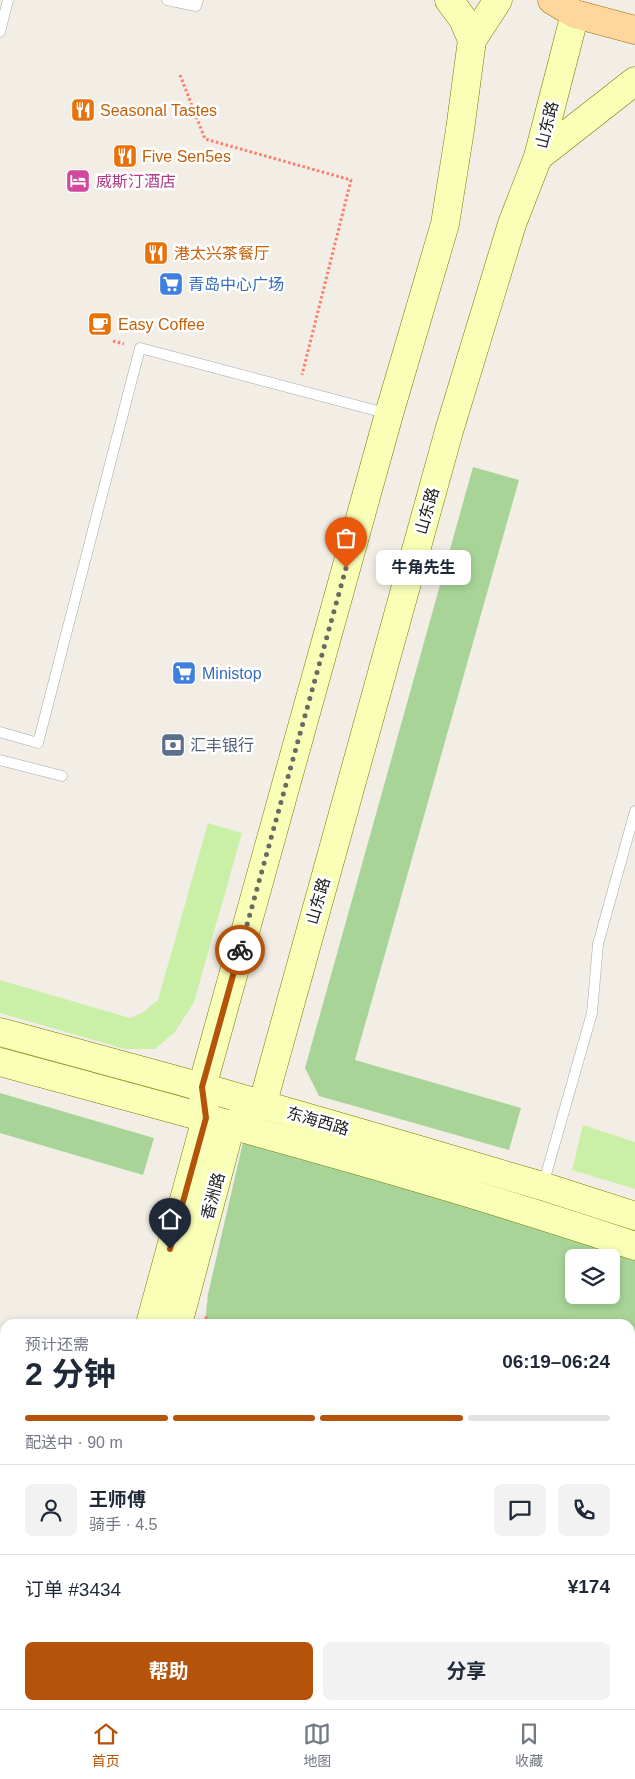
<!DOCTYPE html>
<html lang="zh">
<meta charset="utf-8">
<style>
body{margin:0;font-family:Helvetica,"Noto Sans SC",sans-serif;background:#f2f2f3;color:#1f2937;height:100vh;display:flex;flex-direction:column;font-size:19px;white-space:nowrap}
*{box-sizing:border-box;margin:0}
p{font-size:16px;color:#747a83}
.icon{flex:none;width:28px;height:28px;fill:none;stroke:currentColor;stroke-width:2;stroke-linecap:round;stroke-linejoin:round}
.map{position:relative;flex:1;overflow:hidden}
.side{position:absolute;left:0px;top:1319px;width:635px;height:391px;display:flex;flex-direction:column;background:#fff;border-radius:15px 15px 0 0;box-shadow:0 2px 8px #0003}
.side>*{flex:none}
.controls{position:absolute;left:565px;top:1249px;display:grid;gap:10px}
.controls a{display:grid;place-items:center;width:55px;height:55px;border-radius:8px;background:#fff;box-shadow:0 2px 8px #0003;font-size:25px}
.pin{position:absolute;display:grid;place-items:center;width:42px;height:42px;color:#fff;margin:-51px -21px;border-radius:50% 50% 50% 0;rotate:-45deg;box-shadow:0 0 5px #0007}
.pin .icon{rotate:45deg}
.courier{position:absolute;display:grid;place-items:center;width:50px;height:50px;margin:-25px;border:4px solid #b45309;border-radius:50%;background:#fff;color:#222;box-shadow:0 1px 6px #0007}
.bubble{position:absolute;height:35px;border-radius:8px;background:#fff;box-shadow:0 2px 8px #0003;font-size:16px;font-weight:700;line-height:35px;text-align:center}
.headline em{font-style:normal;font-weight:700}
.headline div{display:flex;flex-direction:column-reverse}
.headline{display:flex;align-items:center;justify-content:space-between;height:85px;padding:0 25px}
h1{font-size:32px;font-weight:700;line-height:38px}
.bar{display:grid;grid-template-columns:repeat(4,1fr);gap:8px 5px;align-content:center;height:60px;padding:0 25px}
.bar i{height:6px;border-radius:4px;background:#e0e1e3}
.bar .active{background:#b45309}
.bar p{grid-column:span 4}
.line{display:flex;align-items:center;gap:12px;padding:0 25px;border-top:1px solid #e0e1e3}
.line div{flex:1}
.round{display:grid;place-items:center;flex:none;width:52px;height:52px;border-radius:8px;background:#f2f2f3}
.primary-button{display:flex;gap:10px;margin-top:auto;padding:10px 25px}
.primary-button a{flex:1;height:58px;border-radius:8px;background:#b45309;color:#fff;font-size:20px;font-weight:700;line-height:58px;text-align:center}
.primary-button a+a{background:#f2f2f3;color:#1f2937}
.tab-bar{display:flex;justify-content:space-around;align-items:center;height:70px;border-top:1px solid #e0e1e3;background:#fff;font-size:14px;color:#747a83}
.tab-bar a{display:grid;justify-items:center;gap:2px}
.tab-bar .active{color:#b45309}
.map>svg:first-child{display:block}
.grass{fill:#caf0a8}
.forest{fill:#a8d597;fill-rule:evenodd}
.park{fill:#c1ffc7}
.pitch{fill:#7de8c1}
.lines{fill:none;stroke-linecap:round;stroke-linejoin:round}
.lane-casing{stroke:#a8a8a8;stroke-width:11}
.street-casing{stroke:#a8a8a8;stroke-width:21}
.secondary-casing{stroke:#6f7f00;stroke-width:29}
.primary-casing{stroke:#9d6d00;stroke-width:29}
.path{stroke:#ff7d6a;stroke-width:3;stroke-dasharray:2.5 2.5;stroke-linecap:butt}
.lane{stroke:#fff;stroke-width:10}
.street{stroke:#fff;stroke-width:20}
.secondary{stroke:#faffb7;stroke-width:28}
.primary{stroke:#ffd79e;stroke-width:28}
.done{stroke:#6a6966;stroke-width:5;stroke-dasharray:0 9}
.route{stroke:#b45309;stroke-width:6}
.labels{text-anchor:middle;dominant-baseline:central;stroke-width:5;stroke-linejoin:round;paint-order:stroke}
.food-label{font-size:16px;fill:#c56008;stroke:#fff;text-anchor:start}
.street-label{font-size:16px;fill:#212121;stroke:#fff}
.hotel-label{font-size:16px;fill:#b23c85;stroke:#fff;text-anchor:start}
.shop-label{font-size:16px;fill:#366cbe;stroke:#fff;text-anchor:start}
.service-label{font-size:16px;fill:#4e5e75;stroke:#fff;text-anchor:start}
</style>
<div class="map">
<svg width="635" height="1709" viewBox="0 0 635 1709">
<rect width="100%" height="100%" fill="#f2eee6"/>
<g class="grass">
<polygon points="208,823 242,833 194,1002 175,1032 155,1049 125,1049 0,1013 0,980 130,1018 142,1013 158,1000"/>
<polygon points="583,1125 635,1142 635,1189 572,1170"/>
</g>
<g class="forest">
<polygon points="473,467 519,480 355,1060 521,1108 509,1150 319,1096 305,1068"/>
<polygon points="0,1093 154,1138 143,1175 0,1133"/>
<path d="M 243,1142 L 536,1221 L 635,1256 L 635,1448 L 630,1448 L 630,1324 L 205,1324 L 208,1294 ZM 574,1258 L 611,1258 L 611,1295 L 574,1295 Z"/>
</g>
<polygon class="park" points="630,1468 635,1468 635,1709 382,1709 382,1705 630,1705"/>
<polygon class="pitch" points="87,1705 140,1705 141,1709 87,1709"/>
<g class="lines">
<defs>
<g id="lane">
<polyline points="167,0 196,6 198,0"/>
<polyline points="0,32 8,0"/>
<polyline points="0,732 38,743 140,348 389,414"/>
<polyline points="0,760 62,776"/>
<polyline points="543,1185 592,1013 598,944 635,811"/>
</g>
<g id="street">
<polyline points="0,1469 5,1470"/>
<polyline points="0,1628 5,1630"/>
<polyline points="217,1705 219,1709"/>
<polyline points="56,1709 59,1705"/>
</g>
<g id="secondary">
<polyline points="449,0 463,19 472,40"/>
<polyline points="538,157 635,81"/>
<polyline points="0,1032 202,1087 416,1149 542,1186 635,1216"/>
<path d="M 0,1062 C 213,1120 426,1176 635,1246"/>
<polyline points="150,1324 206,1119 202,1087 389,414 445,224 460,130 472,40 498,0"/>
<polyline points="178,1324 231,1125 262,1106 449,431 512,224 538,157 575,14"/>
</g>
<polyline id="primary" points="552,0 575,14 635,30"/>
</defs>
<use href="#lane" class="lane-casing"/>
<use href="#street" class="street-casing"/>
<use href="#secondary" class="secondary-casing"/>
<use href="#primary" class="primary-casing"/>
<g class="path">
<polyline points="180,75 205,139 351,180 302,375"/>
<polyline points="113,341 124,344"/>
<polyline points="205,1317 214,1324"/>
<polyline points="630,1448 635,1448"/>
</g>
<use href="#lane" class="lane"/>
<use href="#street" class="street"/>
<use href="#secondary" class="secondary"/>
<use href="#primary" class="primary"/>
</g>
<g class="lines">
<polyline class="done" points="240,950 346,568"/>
<polyline class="route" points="170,1249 206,1118 202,1087 240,950"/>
</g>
<defs>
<symbol id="restaurant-square" viewBox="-11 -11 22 22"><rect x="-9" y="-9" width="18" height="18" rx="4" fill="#e8710a" stroke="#fff"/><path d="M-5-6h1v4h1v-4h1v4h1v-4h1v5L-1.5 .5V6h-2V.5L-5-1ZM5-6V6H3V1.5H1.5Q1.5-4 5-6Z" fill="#fff"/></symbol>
<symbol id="hotel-square" viewBox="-11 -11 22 22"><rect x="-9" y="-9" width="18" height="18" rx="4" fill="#d1479c" stroke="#fff"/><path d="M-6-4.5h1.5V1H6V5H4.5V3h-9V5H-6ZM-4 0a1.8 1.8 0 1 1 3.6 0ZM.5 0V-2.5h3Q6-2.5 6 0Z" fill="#fff"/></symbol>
<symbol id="supermarket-square" viewBox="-11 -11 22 22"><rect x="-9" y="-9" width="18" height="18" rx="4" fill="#3f7fe0" stroke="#fff"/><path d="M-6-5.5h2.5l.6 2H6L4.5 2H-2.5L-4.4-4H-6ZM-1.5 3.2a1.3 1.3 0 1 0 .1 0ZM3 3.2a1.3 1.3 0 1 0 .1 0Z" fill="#fff"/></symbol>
<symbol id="cafe-square" viewBox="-11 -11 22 22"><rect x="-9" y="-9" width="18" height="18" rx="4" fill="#e8710a" stroke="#fff"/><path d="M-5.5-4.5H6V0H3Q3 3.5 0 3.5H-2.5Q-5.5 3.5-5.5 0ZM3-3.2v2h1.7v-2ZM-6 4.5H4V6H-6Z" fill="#fff"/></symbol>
<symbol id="bank-square" viewBox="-11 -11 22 22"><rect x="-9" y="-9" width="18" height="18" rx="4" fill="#5c6f8a" stroke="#fff"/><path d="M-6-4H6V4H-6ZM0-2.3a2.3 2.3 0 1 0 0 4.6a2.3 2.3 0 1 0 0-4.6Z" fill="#fff"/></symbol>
</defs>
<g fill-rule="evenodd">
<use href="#restaurant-square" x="69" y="96" width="28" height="28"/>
<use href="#restaurant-square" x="111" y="142" width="28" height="28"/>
<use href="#hotel-square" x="64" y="167" width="28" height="28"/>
<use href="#restaurant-square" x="142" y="239" width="28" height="28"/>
<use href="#supermarket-square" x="157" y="270" width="28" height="28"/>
<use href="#cafe-square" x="86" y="310" width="28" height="28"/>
<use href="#supermarket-square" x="170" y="659" width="28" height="28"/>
<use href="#bank-square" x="159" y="731" width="28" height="28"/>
</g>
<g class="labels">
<g class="food-label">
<text x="100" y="110">Seasonal Tastes</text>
<text x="142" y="156">Five Sen5es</text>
<text x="174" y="253">港太兴茶餐厅</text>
<text x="118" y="324">Easy Coffee</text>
</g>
<g class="street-label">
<text transform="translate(547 125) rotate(-76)">山东路</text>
<text transform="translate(427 511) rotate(-74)">山东路</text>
<text transform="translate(318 901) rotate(-74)">山东路</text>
<text transform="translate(318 1121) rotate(16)">东海西路</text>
<text transform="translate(213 1196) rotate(-75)">香洲路</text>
</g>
<g class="hotel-label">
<text x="96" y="181">威斯汀酒店</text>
</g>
<g class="shop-label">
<text x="188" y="284">青岛中心广场</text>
<text x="202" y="673">Ministop</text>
</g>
<g class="service-label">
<text x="190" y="745">汇丰银行</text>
</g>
</g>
</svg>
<div class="controls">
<a><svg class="icon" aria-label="layers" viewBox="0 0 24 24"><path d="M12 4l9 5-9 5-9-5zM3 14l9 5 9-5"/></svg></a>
</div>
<div class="pin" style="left:346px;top:568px;background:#ea580c"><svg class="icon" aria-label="bag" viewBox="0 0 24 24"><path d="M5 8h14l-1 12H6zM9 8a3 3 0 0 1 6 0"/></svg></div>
<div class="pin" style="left:170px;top:1249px;background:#1f2937"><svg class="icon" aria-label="home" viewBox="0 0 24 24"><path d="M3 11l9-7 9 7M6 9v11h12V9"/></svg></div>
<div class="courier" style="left:240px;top:950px"><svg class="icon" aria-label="bike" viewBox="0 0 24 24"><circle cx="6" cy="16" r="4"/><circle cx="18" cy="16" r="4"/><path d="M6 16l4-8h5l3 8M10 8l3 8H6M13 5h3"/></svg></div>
<div class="bubble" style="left:376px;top:550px;width:95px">牛角先生</div>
<section class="side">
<div class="headline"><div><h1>2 分钟</h1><p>预计还需</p></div><em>06:19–06:24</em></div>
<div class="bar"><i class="active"></i><i class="active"></i><i class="active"></i><i></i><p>配送中 · 90 m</p></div>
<div class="line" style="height:90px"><a class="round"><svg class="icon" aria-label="person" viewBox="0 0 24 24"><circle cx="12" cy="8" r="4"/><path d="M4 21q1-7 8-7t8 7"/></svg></a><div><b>王师傅</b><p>骑手 · 4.5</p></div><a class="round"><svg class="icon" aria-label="chat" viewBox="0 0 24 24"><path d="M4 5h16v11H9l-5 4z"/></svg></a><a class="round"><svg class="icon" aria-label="phone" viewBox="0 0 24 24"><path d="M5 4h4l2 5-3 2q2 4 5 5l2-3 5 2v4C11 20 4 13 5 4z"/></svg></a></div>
<div class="line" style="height:65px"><div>订单 #3434</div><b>¥174</b></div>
<div class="primary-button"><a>帮助</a><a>分享</a></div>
</section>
</div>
<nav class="tab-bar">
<a class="active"><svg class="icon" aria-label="home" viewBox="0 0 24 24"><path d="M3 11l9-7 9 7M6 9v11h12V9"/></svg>首页</a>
<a><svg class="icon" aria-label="map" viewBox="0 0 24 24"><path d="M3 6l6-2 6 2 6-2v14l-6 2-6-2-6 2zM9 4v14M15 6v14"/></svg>地图</a>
<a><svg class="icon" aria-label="saved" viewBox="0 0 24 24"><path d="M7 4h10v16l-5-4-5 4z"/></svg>收藏</a>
</nav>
